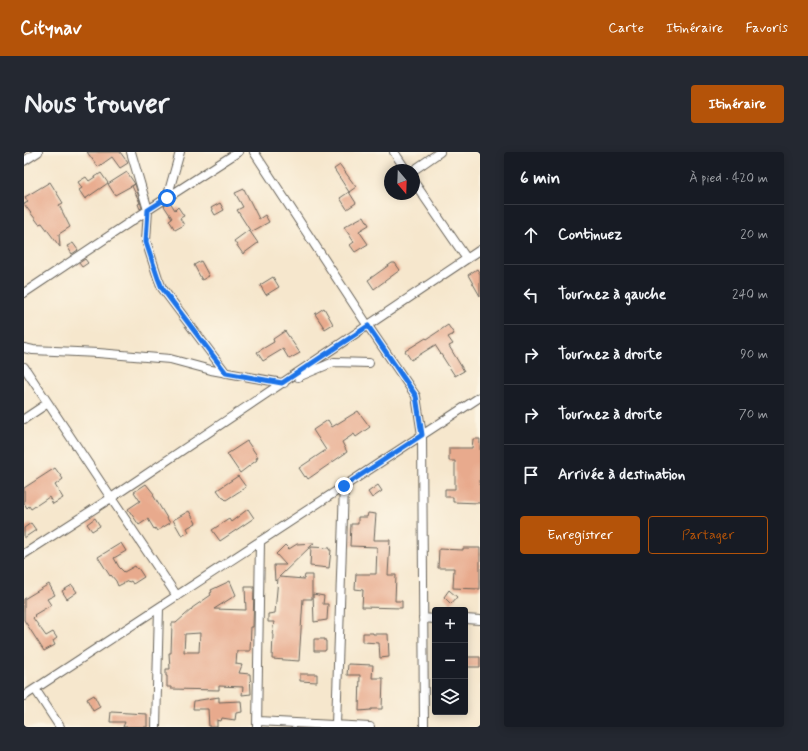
<!DOCTYPE html>
<html lang="fr">
<head>
<meta charset="utf-8">
<style>
	body { margin:0; font-family:Mynerve,sans-serif; background:#242831; color:#f1f3f6 }
	.controls { position:absolute; right:12px; bottom:12px; display:grid; overflow:hidden; border-radius:4px; box-shadow:0 2px 10px #0003 }
	.controls button { width:36px; height:36px; display:grid; place-items:center; padding:0; border:0; border-bottom:1px solid #363941; background:#171b24; color:#f1f3f6; font:20px sans-serif }
	.compass { position:absolute; left:360px; top:12px; width:36px; height:36px; border-radius:50%; background:#171b24; box-shadow:0 2px 10px #0003; rotate:161deg }
	.stop { position:absolute; width:12px; height:12px; margin:-9px; border:3px solid #1a73e8; border-radius:50%; background:#fff }
	.stop.end { background:#1a73e8; border-color:#fff; box-shadow:0 1px 4px #0008 }
	.list { margin:0; padding:0; list-style:none }
	h2 { display:flex; justify-content:space-between; align-items:center; height:52px; margin:0; padding:0 16px; font-size:17px }
	h2 small { font-size:13px; font-weight:400; color:#9ea1a6 }
	.list li { display:grid; grid-template-columns:26px 1fr auto; gap:12px; align-items:center; box-sizing:border-box; height:60px; padding:0 16px; border-top:1px solid #363941 }
	.list b { display:block; font-size:15px; white-space:nowrap }
	.list em { font-size:13px; font-style:normal; color:#9ea1a6 }
	.actions { display:flex; gap:8px; padding:12px 16px }
	.actions a { flex:1; padding:9px 0; border:1px solid #b45309; border-radius:4px; text-align:center; font-size:14px; color:#b45309 }
	.actions .main { background:#b45309; color:#fff }
	.icon { flex:none; width:22px; height:22px; fill:none; stroke:currentColor; stroke-width:2; stroke-linecap:round; stroke-linejoin:round }
	.map { position:relative; flex:none; width:456px; height:575px; overflow:hidden; border-radius:4px }
	header { display:flex; align-items:center; gap:24px; box-sizing:border-box; height:56px; padding:0 20px; background:#b45309; color:#fff }
	header strong { font-size:19px }
	nav { display:flex; gap:22px; margin-inline-start:auto; font-size:14px }
	.intro { display:flex; align-items:center; justify-content:space-between; box-sizing:border-box; height:96px; padding:0 24px }
	h1 { margin:0; font-size:28px }
	.button { padding:10px 18px; border-radius:4px; background:#b45309; color:#fff; font-size:14px; font-weight:700 }
	main { display:flex; gap:24px; padding:0 24px }
	aside { flex:1; background:#171b24; border-radius:4px; box-shadow:0 2px 10px #0003 }
	.map>svg:first-child { display:block }
	.building { fill:#e8aa8d; fill-rule:evenodd }
	.lines { fill:none; stroke-linecap:round; stroke-linejoin:round }
	.street-casing { stroke:#68635a; stroke-width:10 }
	.street { stroke:#fff; stroke-width:8 }
	.route { stroke:#1a73e8; stroke-width:5 }
</style>
</head>
<body>
<header>
<strong>Citynav</strong>
<nav><a>Carte</a><a>Itinéraire</a><a>Favoris</a></nav>
</header>
<div class="intro"><h1>Nous trouver</h1><a class="button">Itinéraire</a></div>
<main>
<div class="map">
<svg width="456" height="575" viewBox="0 0 456 575">
	<rect width="100%" height="100%" fill="#fcf5e5"/>
	<filter id="ink" filterUnits="userSpaceOnUse"><feTurbulence type="fractalNoise" baseFrequency=".025" numOctaves="2"/><feDisplacementMap in="SourceGraphic" scale="8" xChannelSelector="R" yChannelSelector="G"/><feConvolveMatrix kernelMatrix="1 2 1 2 8 2 1 2 1" color-interpolation-filters="sRGB"/></filter>
	<filter id="wash" filterUnits="userSpaceOnUse"><feTurbulence type="fractalNoise" baseFrequency=".012" numOctaves="4" result="noise"/><feDisplacementMap in="SourceGraphic" scale="16" xChannelSelector="R" yChannelSelector="G"/><feGaussianBlur stdDeviation="0.9" result="paint"/><feColorMatrix in="noise" values="0 0 0 0 0 0 0 0 0 0 0 0 0 0 0 0 0 1.4 0 .05"/><feComposite in="paint" operator="in"/></filter>
	<g filter="url(#wash)">
		<rect width="100%" height="100%" fill="#f6e7cd"/>
		<g id="blocks">
			<!-- building -->
			<path class="building" d="M63,0H96L104,11L96,16L88,5L74,15Z
				M316,13L332,35L325,40L310,17Z
				M103,20L111,32L91,43L84,32Z
				M77,21L84,31L61,47L55,38L58,36L54,30L62,25L65,29Z
				M26,30L39,51L35,53L46,75L35,82L36,95L18,71L15,72L0,52L4,50L1,45Z
				M111,32L118,56L116,57L114,52L116,51L108,34Z
				M220,37L235,67L241,63L245,70L227,80L213,58L219,55L211,41Z
				M325,40L332,51L323,57L316,46Z
				M146,50L151,58L154,55L160,64L156,66L160,73L151,78L145,68L148,66L140,54Z
				M196,51L200,58L191,63L187,56Z
				M340,64L345,73L335,79L344,92L331,100L326,93L330,90L320,75Z
				M225,78L234,91L219,102L210,89Z
				M49,91L54,98L48,102L43,94Z
				M61,107L64,111L58,115L55,111Z
				M177,109L185,124L178,128L170,113Z
				M368,111H371L376,118L350,137L344,128Z
				M453,117L456,122V144L444,123Z
				M249,125L255,135L242,143L236,133Z
				M300,156L309,172L301,177L291,162Z
				M424,173L430,182L424,185L429,192L425,194L440,219L431,224L411,193L387,208L381,199L402,186L403,187Z
				M261,179L276,201L265,207L259,197L239,209L233,200L250,190L249,187Z
				M334,259L346,275L332,285L330,282L318,290L323,300L284,327L282,324L281,325L275,316L302,298L289,278L304,268L308,275Z
				M449,287H456V351L429,350V345H421V337H431V309H425V296H448Z
				M223,289L234,305L232,306L233,308L216,321L203,302Z
				M31,316L39,327L31,333L39,346L29,352L25,345L7,357L5,354L3,356L0,351V336Z
				M214,324L222,335L202,348L200,346H199L193,338Z
				M122,332L130,342L129,343L146,371L133,379L131,376L130,377L124,367L115,373L104,357L116,349L110,340Z
				M354,333L358,339L348,346L344,340Z
				M224,357L230,366L196,389L188,378L205,367L207,370Z
				M165,359L172,371L163,376L165,380L158,384L149,368Z
				M344,361L352,362L350,388H366L364,423H372L371,449H378V456L338,455L339,438L331,437L332,422H352L353,395L326,394L327,372H334V365H343Z
				M71,366L76,374L68,379L63,372Z
				M7,371L12,378L0,386V376Z
				M97,391L102,399L90,406L95,415L100,420L111,414L113,417L114,416L120,425L109,432L107,429L105,430L104,429L94,434L92,429L87,423L86,424L74,405Z
				M290,391L255,425L280,427L281,423H288V447H279L275,509L248,507L249,482H248L250,470H244V462L251,461L254,426L251,429L250,413H262L252,402L261,393L265,397L273,392Z
				M287,395L306,396L305,398H307L305,416L286,414Z
				M439,396H456V437L429,436L430,416H414L415,397L439,398Z
				M206,429L212,443L190,457L222,458L221,435H230L229,475H227L226,499H213L212,512L218,513L215,521L226,522L227,542L218,543L219,535L195,534V538L147,537V535H143V524H142V517H146L145,501H147L148,471H152L168,457V456L187,443L186,441L188,440L187,438ZM176,481L175,500H160L161,482Z
				M25,432L31,443L23,447L27,453L10,463L11,464L9,466L22,484L29,480L33,486L29,489L31,493L20,499L0,468V447Z
				M48,433L53,440L43,447L38,439Z
				M425,438L433,445L427,452L420,445Z
				M289,442L300,444L299,452H304L303,468L290,470Z
				M339,481H349V482H364L365,505L356,506L355,491L339,490Z
				M290,487H301V489H302V498H301V499H290Z
				M441,505H456V515H441Z
				M324,512L349,513L348,526H359L358,557H347V558L335,559L336,523H323Z
				M276,522H293V530L276,529Z
				M70,543L76,555L69,559L63,547Z
				M195,545V550L217,549L218,560L212,561L211,568L198,566L197,569L193,568V575H185L184,557H169L170,549Z
				M87,560L123,562V575H99L101,570H86Z"/>
		</g>
	</g>
	<g filter="url(#ink)">
		<use href="#blocks" fill-opacity="0" stroke="#68635a" stroke-width="1"/>
		<g class="lines">
			<!-- street casing -->
			<g class="street-casing">
				<path id="street" d="M107,0L124,58L122,89L134,126L138,136L202,221
					M230,0L344,174L392,244L398,283L400,575
					M370,0L382,18
					M0,9L14,0
					M390,18L416,0
					M390,30L443,107
					M143,46L156,0
					M0,141L124,58L214,0
					M0,196L9,198L74,201L146,207L187,218L258,231H260
					M0,215L87,346L153,444
					M274,225L310,210L345,211
					M0,267L24,251
					M0,402L87,346L456,98
					M399,466L411,467
					M441,467L456,468
					M11,537L36,575
					M0,544L456,245
					M234,569L346,575
					M312,573L320,334
					M132,575L135,456
					M233,575L236,389"/>
			</g>
			<!-- street -->
			<use href="#street" class="street"/>
		</g>
	</g>
	<g class="lines" filter="url(#ink)">
		<!-- route -->
		<path class="route" d="M143,46L124,58L122,90L134,126L138,136L202,221L258,231L344,174L392,244L398,283L320,334"/>
	</g>
</svg>
<div class="controls">
<button>+</button>
<button>−</button>
<button><svg class="icon" aria-label="layers" viewBox="0 0 24 24"><path d="M12 4l9 5-9 5-9-5zM3 14l9 5 9-5"/></svg></button>
</div>
<svg class="compass" viewBox="-18 -18 36 36"><path d="M0-13l5 13h-10z" fill="#e53935"/><path d="M0 13l5-13h-10z" fill="#9ea1a6"/></svg>
<div class="stop" style="left:143px;top:46px"></div>
<div class="stop end" style="left:320px;top:334px"></div>
</div>
<aside>
<h2>6 min<small>À pied · 420 m</small></h2>
<ul class="list">
<li><svg class="icon" aria-label="ahead" viewBox="0 0 24 24"><path d="M12 20V5M6 11l6-6 6 6"/></svg><div><b>Continuez</b></div><em>20 m</em></li>
<li><svg class="icon" aria-label="left" viewBox="0 0 24 24"><path d="M17 20v-9H6M10 6l-5 5 5 5"/></svg><div><b>Tournez à gauche</b></div><em>240 m</em></li>
<li><svg class="icon" aria-label="right" viewBox="0 0 24 24"><path d="M7 20v-9h11M14 6l5 5-5 5"/></svg><div><b>Tournez à droite</b></div><em>90 m</em></li>
<li><svg class="icon" aria-label="right" viewBox="0 0 24 24"><path d="M7 20v-9h11M14 6l5 5-5 5"/></svg><div><b>Tournez à droite</b></div><em>70 m</em></li>
<li><svg class="icon" aria-label="arrive" viewBox="0 0 24 24"><path d="M6 21V4h12l-3 4 3 4H6"/></svg><div><b>Arrivée à destination</b></div></li>
</ul>
<div class="actions"><a class="main">Enregistrer</a><a>Partager</a></div>
</aside>
</main>
</body>
</html>
